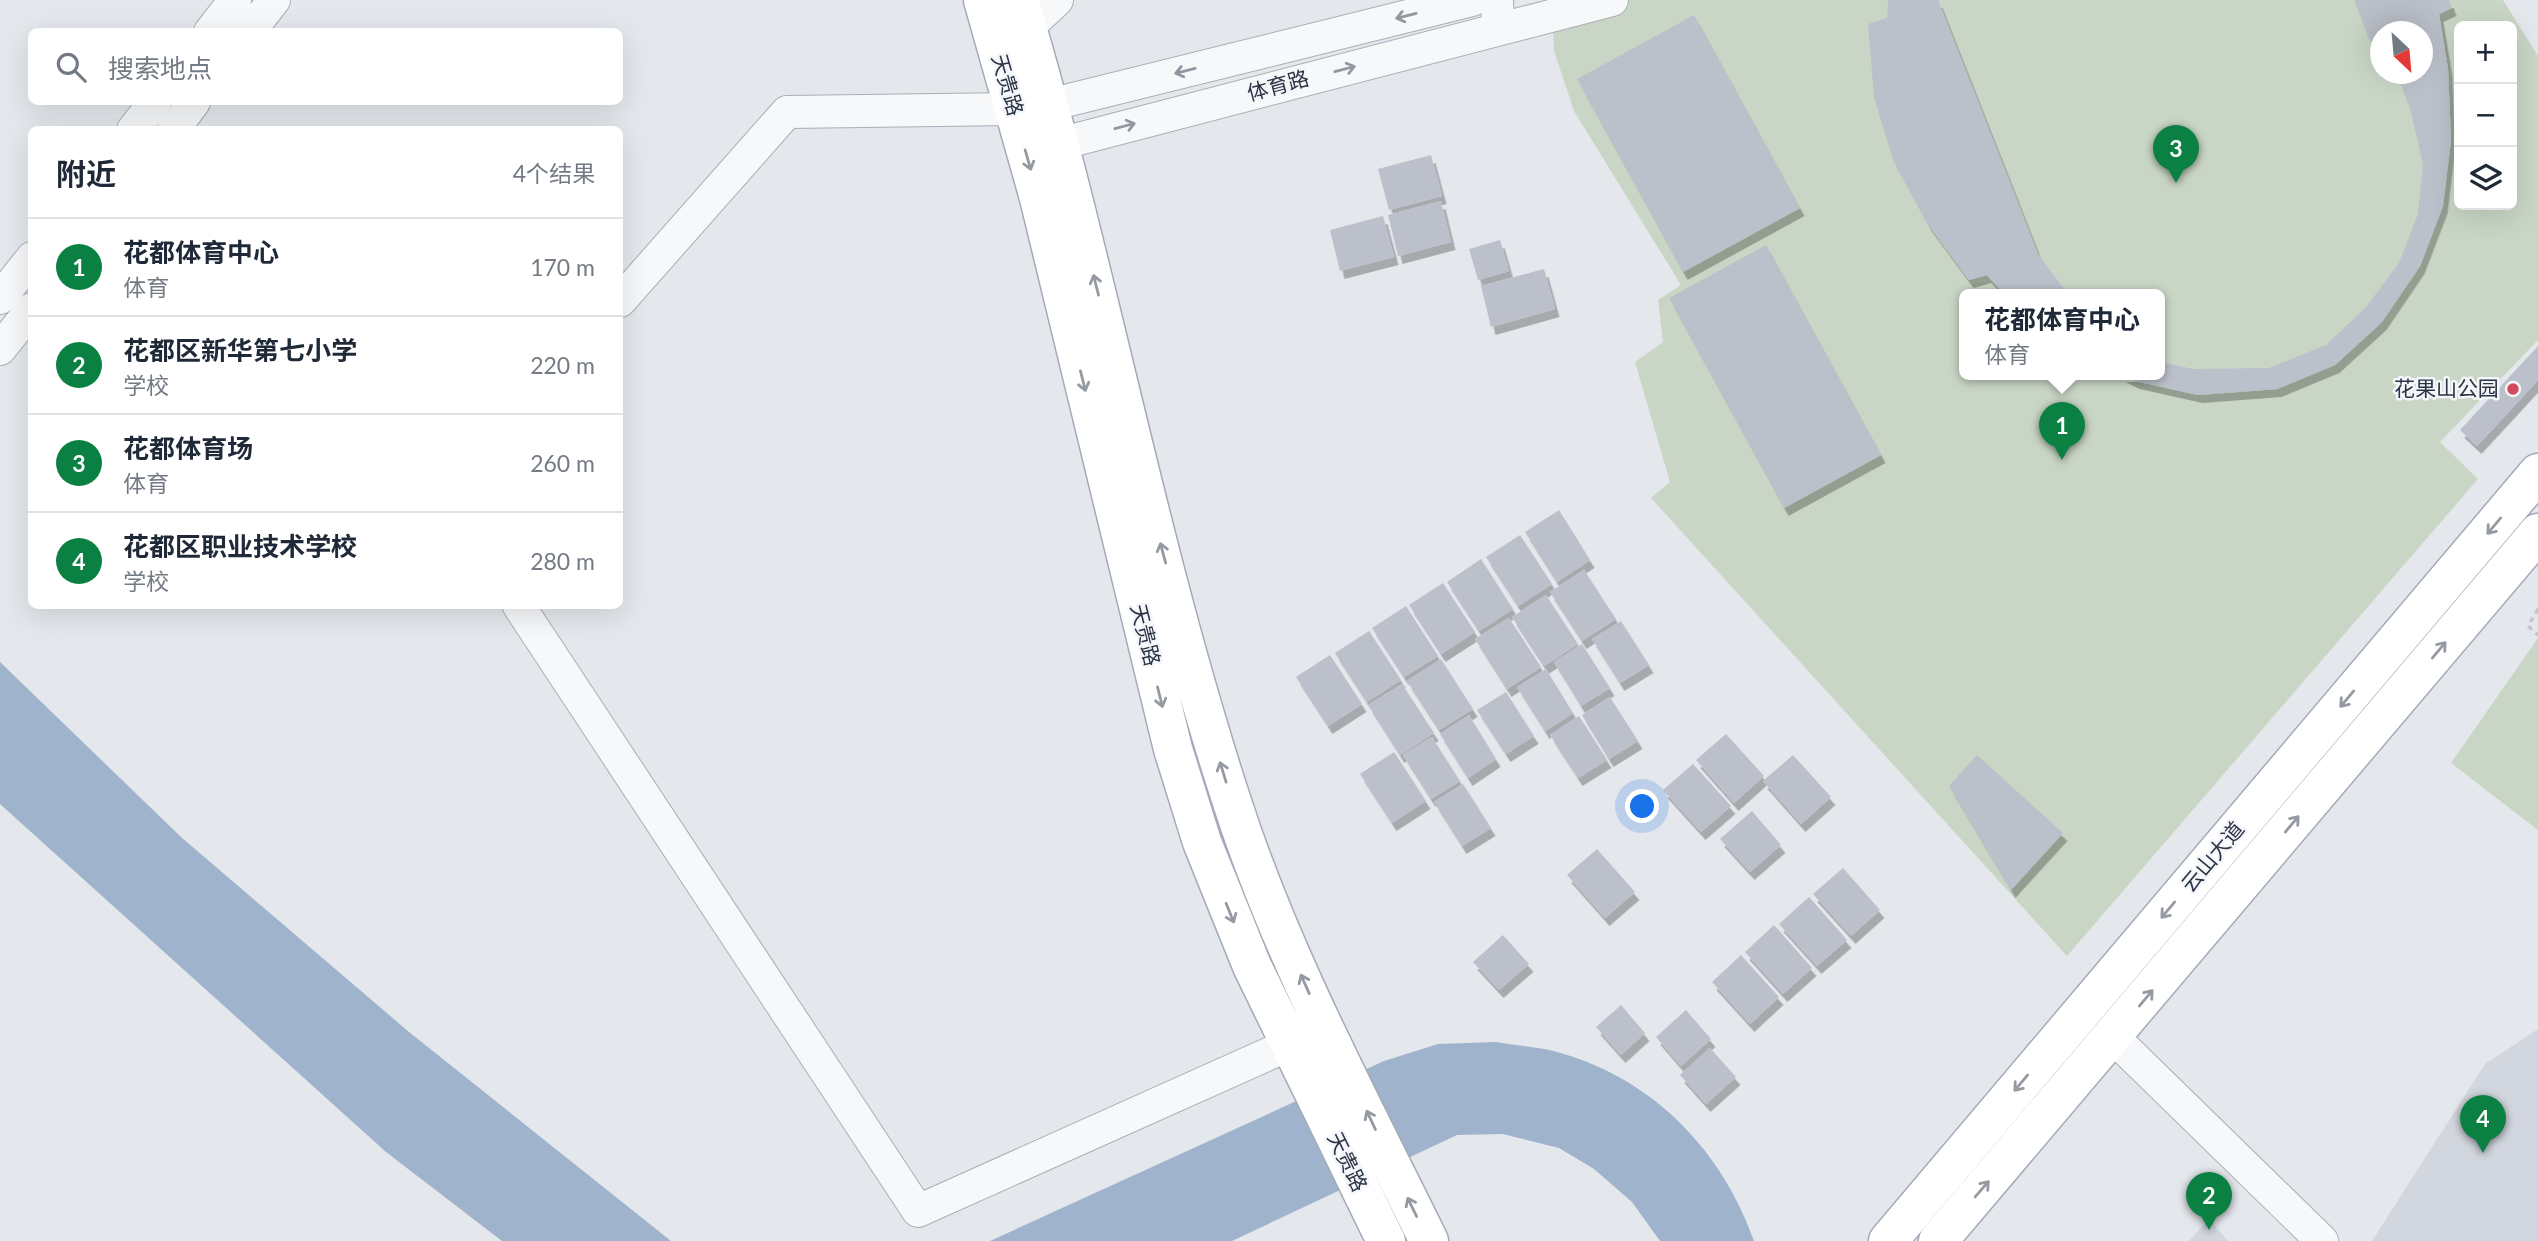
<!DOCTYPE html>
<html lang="zh">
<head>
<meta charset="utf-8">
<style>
	body { margin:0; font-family:Lato,"Noto Sans SC",sans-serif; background:#f2f2f3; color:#1f2937 }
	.controls { position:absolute; right:21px; top:21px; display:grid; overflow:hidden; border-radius:10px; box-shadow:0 7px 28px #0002 }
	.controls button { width:63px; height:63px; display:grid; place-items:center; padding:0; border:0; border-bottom:2px solid #e0e1e3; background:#fff; color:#1f2937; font:35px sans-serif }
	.compass { position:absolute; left:2370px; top:21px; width:63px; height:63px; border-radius:50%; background:#fff; box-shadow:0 7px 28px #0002; rotate:154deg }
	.you { position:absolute; left:1643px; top:807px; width:24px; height:24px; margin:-18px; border:5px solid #fff; border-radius:50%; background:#1a73e8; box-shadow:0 0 0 10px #1a73e833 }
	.badge { display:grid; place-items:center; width:46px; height:46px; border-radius:50%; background:#0b8043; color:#fff; font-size:23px; font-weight:700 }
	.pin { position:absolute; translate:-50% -58px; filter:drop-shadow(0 2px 4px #0008) }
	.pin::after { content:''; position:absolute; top:37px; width:24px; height:21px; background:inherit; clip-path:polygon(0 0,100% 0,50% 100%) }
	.popup { position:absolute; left:1959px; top:289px; width:206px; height:91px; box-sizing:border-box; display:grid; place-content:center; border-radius:10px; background:#fff; filter:drop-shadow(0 2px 5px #0005); font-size:23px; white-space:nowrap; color:#747a83 }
	.popup b { font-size:26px; color:#1f2937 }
	.popup::after { content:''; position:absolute; left:50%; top:100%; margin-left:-14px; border:14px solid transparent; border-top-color:#fff }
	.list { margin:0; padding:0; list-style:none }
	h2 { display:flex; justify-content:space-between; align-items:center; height:91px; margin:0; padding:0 28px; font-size:30px }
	h2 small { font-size:23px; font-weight:400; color:#747a83 }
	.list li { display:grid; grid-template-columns:46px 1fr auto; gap:21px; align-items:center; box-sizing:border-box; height:98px; padding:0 28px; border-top:2px solid #e0e1e3 }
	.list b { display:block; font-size:26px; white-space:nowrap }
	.list p { margin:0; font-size:23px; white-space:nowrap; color:#747a83 }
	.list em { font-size:23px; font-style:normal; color:#747a83 }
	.icon { flex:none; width:38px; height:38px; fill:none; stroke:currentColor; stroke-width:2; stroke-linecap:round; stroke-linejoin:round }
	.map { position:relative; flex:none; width:2538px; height:1241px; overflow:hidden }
	.search { position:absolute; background:#fff; box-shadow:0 7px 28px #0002; left:28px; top:28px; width:595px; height:77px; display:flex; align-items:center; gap:18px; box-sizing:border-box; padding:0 24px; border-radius:10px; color:#747a83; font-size:26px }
	.panel { position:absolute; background:#fff; box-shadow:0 7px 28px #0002; left:28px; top:126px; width:595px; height:483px; border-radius:10px }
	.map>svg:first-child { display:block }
	.built { fill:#d2d6de }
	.green { fill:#c9d6c5; fill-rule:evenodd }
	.water { fill:#9fb4cc }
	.building { fill:#bbc0ca; filter:url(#shadow) }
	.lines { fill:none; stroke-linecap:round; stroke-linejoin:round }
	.minor-casing { stroke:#a9aeb7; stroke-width:34 }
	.major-casing { stroke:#a3abb8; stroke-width:41 }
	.path { stroke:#c2c5cb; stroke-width:3.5; stroke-dasharray:5 5; stroke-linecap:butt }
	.minor { stroke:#f7f8fa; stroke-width:32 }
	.major { stroke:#fff; stroke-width:38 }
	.oneway { stroke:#9196a0 }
	.oneway2 { stroke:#959aa2 }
	.poi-dot { fill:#d1495b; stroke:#f4f6f9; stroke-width:2.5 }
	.labels { text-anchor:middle; stroke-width:5; stroke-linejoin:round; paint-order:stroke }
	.street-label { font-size:21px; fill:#2b3445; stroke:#f4f6f9 }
	.poi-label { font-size:21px; fill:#2b3445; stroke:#f4f6f9; text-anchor:end }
</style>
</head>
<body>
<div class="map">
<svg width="2538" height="1241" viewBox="0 0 2538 1241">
	<defs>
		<filter id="shadow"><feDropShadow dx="4.5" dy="8" stdDeviation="0" flood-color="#0004"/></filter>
	</defs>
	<rect width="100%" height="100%" fill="#e4e7ec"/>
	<!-- built -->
	<path class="built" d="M2538,1029V1241H2372L2485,1064Z
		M2209,1219L2228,1241H2189Z"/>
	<!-- green -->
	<path class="green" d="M1552,0H2503L2538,56V340L2440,442L2478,479L2067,956L1651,498L1670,482L1635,362L1663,342L1658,300L1681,285L1574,111L1554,51ZM2459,26H2512V205H2459ZM2380,32H2422V74H2380ZM1964,294H2160V374H1964Z
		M2538,638V830L2451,763Z"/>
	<!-- water -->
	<path class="water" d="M0,662L181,837L409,1032L671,1241H502L386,1152L0,804Z
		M1496,1042C1518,1046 1543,1047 1564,1054C1655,1081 1723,1152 1754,1241H1660L1632,1202L1594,1169L1559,1148L1503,1134L1457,1135L1232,1241H990L1384,1061L1438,1044Z"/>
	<!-- building -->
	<path class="building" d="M1888,0H1938L2038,254L2068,294H2004L1987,275L1969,280L1927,223L1893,160L1874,97L1868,24L1887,18Z
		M2354,0H2449L2452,8L2439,14L2448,69L2451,140L2443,206L2420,266L2382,322L2335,365L2277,389L2198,395L2135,381L2121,374H2160V362L2193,369L2269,368L2326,345L2366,307L2399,263L2418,214L2423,165L2411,112L2397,74H2422V32H2380V37L2370,41Z
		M1694,15L1800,208L1683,272L1577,79Z
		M1431,155L1442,196L1389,210L1378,169Z
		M1441,201L1451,242L1398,256L1388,215Z
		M1383,216L1394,257L1340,271L1330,230Z
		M1500,240L1509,271L1478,280L1469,249Z
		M1766,245L1881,455L1784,508L1669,298Z
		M1544,269L1555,309L1491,327L1481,286Z
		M2538,346V380L2477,446L2460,430Z
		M1559,510L1590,560L1557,582L1525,532Z
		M1520,535L1552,584L1518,606L1486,557Z
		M1481,559L1513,609L1479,631L1447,582Z
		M1584,570L1616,619L1582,641L1550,592Z
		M1443,583L1475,632L1441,654L1409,605Z
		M1546,595L1578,644L1544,666L1512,617Z
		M1406,606L1438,656L1404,677L1372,628Z
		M1509,618L1541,667L1507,689L1475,639Z
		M1621,621L1649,665L1620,683L1592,639Z
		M1369,631L1401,680L1367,702L1335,653Z
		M1582,644L1610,688L1581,706L1554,662Z
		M1330,655L1362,704L1328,726L1296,677Z
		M1441,659L1473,709L1439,730L1407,681Z
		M1546,669L1573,713L1545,731L1517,687Z
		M1402,684L1434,733L1400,755L1368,705Z
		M1506,692L1534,736L1506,754L1477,710Z
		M1610,697L1638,741L1609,759L1582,715Z
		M1469,715L1496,759L1468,778L1440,734Z
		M1579,716L1607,760L1578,778L1550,735Z
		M1726,734L1764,776L1734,803L1696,760Z
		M1432,737L1460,781L1431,799L1403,755Z
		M1394,752L1426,801L1392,823L1360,774Z
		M1793,755L1831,797L1801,824L1763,781Z
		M1977,755L2063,833L2011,890L1949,786Z
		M1693,764L1731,806L1701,832L1663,790Z
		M1463,784L1491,828L1462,846L1434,802Z
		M1752,811L1781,845L1750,872L1720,839Z
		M1597,849L1635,892L1605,918L1567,875Z
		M1843,868L1880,910L1851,936L1813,894Z
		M1809,897L1847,940L1817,966L1779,924Z
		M1774,925L1812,968L1783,994L1745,952Z
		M1503,935L1529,964L1499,990L1473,962Z
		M1741,955L1779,997L1750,1024L1712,982Z
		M1621,1005L1645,1033L1621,1055L1596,1027Z
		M1686,1010L1711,1039L1681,1066L1656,1037Z
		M1710,1048L1736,1077L1706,1104L1680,1075Z"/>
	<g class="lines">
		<!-- minor casing -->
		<g class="minor-casing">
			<path id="minor" d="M1497,0L1498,29
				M1027,28L1057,0
				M210,32L235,0
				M249,32L274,0
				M1049,105L1472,0
				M133,130L155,102
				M173,130L194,102
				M1059,144L1612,0
				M0,298L32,258
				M620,301L787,112L1014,109
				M0,349L32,309
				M519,606L918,1211L1313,1034
				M2113,1037L2322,1241"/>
		</g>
		<!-- major casing -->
		<g class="major-casing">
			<path id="major" d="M983,0L1039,198L1173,749L1202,842L1252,966L1386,1241
				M1019,0C1098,265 1146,539 1232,802C1281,954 1359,1098 1429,1241
				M1888,1241L2538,473
				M1938,1241L2538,533"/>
		</g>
		<!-- path -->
		<path class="path" d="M2538,609L2528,626L2538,635"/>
		<!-- minor -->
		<use href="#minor" class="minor"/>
		<!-- major -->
		<use href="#major" class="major"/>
	</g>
	<!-- one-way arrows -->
	<defs><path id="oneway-shaft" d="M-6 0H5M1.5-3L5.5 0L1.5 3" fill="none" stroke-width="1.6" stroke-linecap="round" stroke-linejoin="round" transform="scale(1.75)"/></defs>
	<g class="oneway">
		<use href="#oneway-shaft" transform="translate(1406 16) rotate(166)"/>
		<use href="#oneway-shaft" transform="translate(1345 69) rotate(-15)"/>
		<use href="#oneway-shaft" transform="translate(1185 71) rotate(166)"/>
		<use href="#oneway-shaft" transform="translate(1125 126) rotate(-15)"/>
	</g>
	<g class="oneway2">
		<use href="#oneway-shaft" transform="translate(1028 160) rotate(74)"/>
		<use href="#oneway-shaft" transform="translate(1096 285) rotate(-104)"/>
		<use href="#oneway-shaft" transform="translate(1083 381) rotate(76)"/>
		<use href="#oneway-shaft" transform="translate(2494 526) rotate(130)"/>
		<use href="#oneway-shaft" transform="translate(1163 553) rotate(-105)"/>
		<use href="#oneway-shaft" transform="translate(2439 650) rotate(-50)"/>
		<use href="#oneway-shaft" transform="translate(1160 697) rotate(76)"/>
		<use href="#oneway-shaft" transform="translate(2347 699) rotate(130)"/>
		<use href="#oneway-shaft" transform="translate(1223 772) rotate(-107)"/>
		<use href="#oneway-shaft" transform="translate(2292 824) rotate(-50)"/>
		<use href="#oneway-shaft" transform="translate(2168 910) rotate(130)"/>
		<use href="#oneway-shaft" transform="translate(1230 913) rotate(68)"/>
		<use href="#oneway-shaft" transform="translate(1305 984) rotate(-114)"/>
		<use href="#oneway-shaft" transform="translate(2146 998) rotate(-50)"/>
		<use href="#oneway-shaft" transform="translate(2021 1083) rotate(130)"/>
		<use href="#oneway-shaft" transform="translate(1371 1120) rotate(-115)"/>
		<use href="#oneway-shaft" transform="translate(1982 1189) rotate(-49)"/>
		<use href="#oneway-shaft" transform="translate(1412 1207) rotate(-116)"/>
	</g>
	<!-- markers -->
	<circle class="poi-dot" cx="2513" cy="389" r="7"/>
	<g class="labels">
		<!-- street labels -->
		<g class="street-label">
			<text transform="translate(1007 85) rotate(74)" y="7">天贵路</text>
			<text transform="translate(1278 86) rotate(-15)" y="7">体育路</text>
			<text transform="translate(1145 635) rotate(76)" y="7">天贵路</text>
			<text transform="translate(2213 857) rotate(-50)" y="7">云山大道</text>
			<text transform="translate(1347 1162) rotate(64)" y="7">天贵路</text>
		</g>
		<!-- poi labels -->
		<g class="poi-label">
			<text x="2499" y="396">花果山公园</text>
		</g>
	</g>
</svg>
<div class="controls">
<button>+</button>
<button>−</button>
<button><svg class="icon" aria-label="layers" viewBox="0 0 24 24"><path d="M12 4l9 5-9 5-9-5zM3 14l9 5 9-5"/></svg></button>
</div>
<svg class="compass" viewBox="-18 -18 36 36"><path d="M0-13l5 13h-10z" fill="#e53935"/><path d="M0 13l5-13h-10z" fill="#747a83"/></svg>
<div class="you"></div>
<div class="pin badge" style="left:2062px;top:460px">1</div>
<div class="popup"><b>花都体育中心</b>体育</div>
<div class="pin badge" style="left:2209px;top:1230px">2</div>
<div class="pin badge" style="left:2176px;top:183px">3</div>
<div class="pin badge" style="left:2483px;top:1153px">4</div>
<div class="search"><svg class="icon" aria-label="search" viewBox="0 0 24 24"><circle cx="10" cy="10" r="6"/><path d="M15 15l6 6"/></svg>搜索地点</div>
<section class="panel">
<h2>附近<small>4个结果</small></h2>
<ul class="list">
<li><span class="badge">1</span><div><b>花都体育中心</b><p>体育</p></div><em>170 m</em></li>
<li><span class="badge">2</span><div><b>花都区新华第七小学</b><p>学校</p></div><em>220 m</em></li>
<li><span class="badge">3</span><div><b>花都体育场</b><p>体育</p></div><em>260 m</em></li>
<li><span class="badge">4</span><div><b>花都区职业技术学校</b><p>学校</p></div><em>280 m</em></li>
</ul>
</section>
</div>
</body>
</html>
